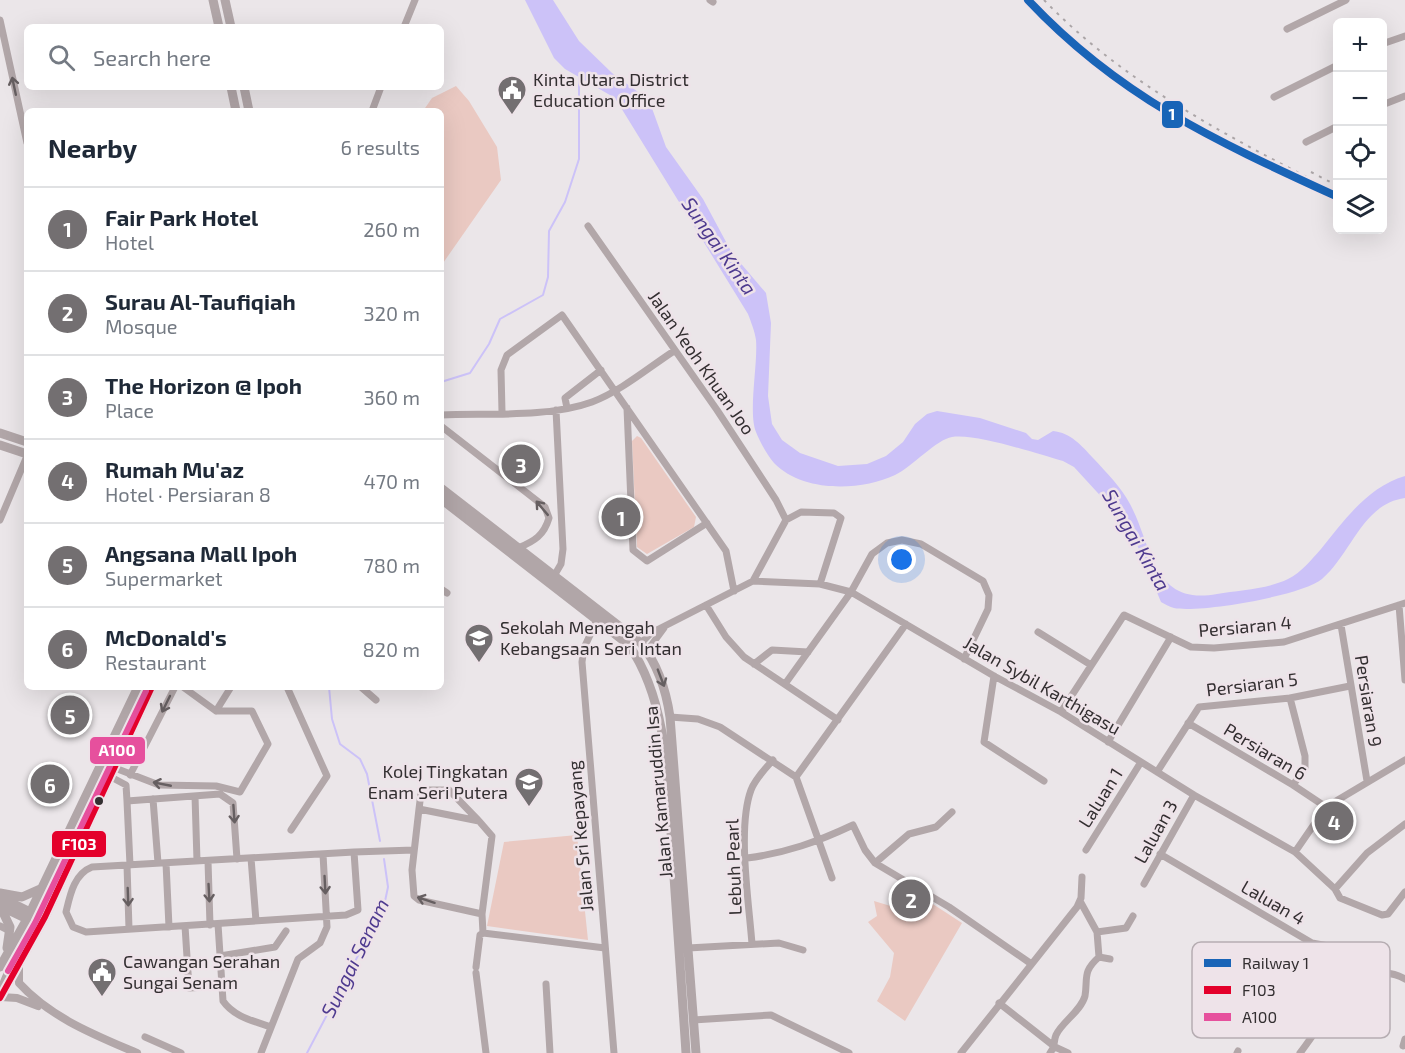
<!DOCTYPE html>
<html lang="en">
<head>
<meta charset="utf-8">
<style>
	body { margin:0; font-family:"Exo 2",sans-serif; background:#f2f2f3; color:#1f2937 }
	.controls { position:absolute; right:18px; top:18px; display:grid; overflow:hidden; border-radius:9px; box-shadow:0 6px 24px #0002 }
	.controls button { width:54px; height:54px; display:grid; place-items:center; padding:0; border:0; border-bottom:2px solid #e0e1e3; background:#fff; color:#1f2937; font:30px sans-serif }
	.you { position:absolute; left:902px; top:560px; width:21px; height:21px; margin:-15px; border:4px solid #fff; border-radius:50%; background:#1a73e8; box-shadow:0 0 0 9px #1a73e833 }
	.badge { display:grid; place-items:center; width:39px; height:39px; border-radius:50%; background:#736f71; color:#fff; font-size:20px; font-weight:700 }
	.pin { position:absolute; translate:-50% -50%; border:3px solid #fff; box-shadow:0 2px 6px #0006 }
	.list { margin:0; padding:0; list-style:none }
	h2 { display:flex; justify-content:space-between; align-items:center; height:78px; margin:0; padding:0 24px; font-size:26px }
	h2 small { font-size:20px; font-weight:400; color:#747a83 }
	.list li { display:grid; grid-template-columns:39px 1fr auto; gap:18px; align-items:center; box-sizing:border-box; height:84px; padding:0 24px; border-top:2px solid #e0e1e3 }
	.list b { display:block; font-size:22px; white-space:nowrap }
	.list p { margin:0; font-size:20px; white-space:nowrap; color:#747a83 }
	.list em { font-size:20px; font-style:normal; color:#747a83 }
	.icon { flex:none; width:33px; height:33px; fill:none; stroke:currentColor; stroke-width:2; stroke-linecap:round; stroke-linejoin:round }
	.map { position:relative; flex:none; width:1405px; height:1053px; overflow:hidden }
	.search { position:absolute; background:#fff; box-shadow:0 6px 24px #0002; left:24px; top:24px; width:420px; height:66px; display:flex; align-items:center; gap:15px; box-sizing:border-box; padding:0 21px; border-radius:9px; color:#747a83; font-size:22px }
	.panel { position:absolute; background:#fff; box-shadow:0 6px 24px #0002; left:24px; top:108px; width:420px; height:582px; border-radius:9px }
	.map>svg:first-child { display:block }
	.green { fill:#eac9c2 }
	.water { fill:#ccc2f8 }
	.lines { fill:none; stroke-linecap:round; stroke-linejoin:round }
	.stream { stroke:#ccc2f8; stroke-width:2 }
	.minor { stroke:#b2a7a9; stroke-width:7 }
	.tertiary { stroke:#b2a7a9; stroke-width:8 }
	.secondary { stroke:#b1a6a8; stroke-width:9 }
	.rail { stroke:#aba5a7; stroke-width:2; stroke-dasharray:3 6; stroke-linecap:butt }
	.bus-1-casing { stroke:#eee3e9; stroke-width:10 }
	.bus-2-casing { stroke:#eee3e9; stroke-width:10 }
	.bus-1 { stroke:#e4002b; stroke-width:6 }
	.bus-2 { stroke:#e6509d; stroke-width:6 }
	.rail-1-casing { stroke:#eee3e9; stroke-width:12 }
	.rail-1 { stroke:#1964b7; stroke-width:8 }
	.oneway { stroke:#665f61 }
	.oneway2 { stroke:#655f61 }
	.bus-dot { fill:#332f31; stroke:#eee3e9; stroke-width:2 }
	.labels { text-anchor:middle; stroke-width:5; stroke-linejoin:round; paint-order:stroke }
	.poi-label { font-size:18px; fill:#332f31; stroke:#eee3e9; text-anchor:start }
	.street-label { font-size:18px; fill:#332f31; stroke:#eee3e9 }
	.water-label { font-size:20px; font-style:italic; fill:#4e3a8f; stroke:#eee3e9 }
	.key { fill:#eee3e9; stroke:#b6adb2; stroke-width:1.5 }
	.key-label { font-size:16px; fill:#332f31 }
	.line-badge { stroke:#eee3e9; stroke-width:2 }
	.badge-label { font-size:16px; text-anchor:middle; font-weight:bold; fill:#fff }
</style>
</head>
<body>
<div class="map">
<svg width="1405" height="1053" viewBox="0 0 1405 1053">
	<rect width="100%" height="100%" fill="#ebe6e9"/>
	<!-- green -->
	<path class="green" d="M456,86L469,101L497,147L501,180L441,266V111H423L432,98Z
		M637,436L641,438L696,517L694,527L647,554L637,547L632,441Z
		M577,835L588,940L487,926L504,842Z
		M922,897L962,923L905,1021L877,1001L890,977L894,953L868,922L877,916L874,901L917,914Z"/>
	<!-- water -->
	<path class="water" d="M525,0H553L579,41L612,73L649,100L666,147L703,199L732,253L766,293L771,323L768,396L772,424L782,440L800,453L838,466L867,464L886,456L903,442L915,424L927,414L937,411L980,418L1026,433L1032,439L1038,440L1053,431C1071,433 1081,445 1093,458C1107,473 1121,487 1130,504C1153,547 1152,606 1217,594C1239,590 1268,589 1288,579C1302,572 1311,560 1321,549C1345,519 1368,487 1405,476V498C1362,504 1352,553 1322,579C1301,596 1200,613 1174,608C1170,607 1165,604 1161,602L1130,528L1074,467L1063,461C1037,454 976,433 952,437C937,439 912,467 895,475C861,491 803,493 774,463C767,455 760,442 756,432C748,413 758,364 756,340C755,332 751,322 748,314L615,98L565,69L554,58Z"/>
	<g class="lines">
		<!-- stream -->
		<path class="stream" d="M441,382L470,373L489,344L500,319L543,295L548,277L549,231L565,202L579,159V78
			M329,687L332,719L340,744L360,759L367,774L380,841
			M307,1053L384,906L388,887L384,859"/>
		<!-- minor -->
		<path class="minor" d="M710,0L713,2
			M0,20L27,143
			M404,27L415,0
			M1287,29L1346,0
			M1382,44L1405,36
			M1274,97L1338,65
			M1382,105L1405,96
			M372,111L381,87
			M1306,142L1338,126
			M588,226L717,410L776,500L786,520
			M567,408L565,398L601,370
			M627,408L633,550L647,561L707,523
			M502,412L501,370L507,355L562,315L726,551L734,591
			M441,415C487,413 548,418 592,402C621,391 648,368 674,351
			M441,426L545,507L549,518C544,535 535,541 518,548
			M0,520L27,456
			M554,576L561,564L563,549L556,410
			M753,581L786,520L801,512L834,513L841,518L820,584
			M441,589L447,593
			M706,605L726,637L744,657L838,720
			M1399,605L1405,680
			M597,620L584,648L582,662L614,1053
			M1341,625L1367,781
			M1038,632L1091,665
			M641,643L651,633L753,581L820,584L851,592L994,676L1061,712L1194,795L1295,852L1335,889L1340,898L1382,915L1388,914L1405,892
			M649,654L650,647L664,628
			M754,664L772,650L808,652
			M994,676L984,742L1044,781
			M785,684L851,592L872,554L887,543L902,540L921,544L983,581L989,595L988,609L964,659
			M287,687L327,776L291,830
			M361,687L376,700
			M1290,698L1305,756V768L1293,785
			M216,711L231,687
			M1061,712L1124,615L1191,647L1214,648L1284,642L1405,603
			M670,717L698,719L720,727L796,777L832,878
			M1188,723L1293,785L1326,807
			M1108,742L1171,637
			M115,768L159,785L216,786L240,792L268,744L252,711H216L183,687
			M1157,772L1199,707L1290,698L1350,686
			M130,775L175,687
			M111,777L126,785L127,801
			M796,777L906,624
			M195,796L197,861
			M153,799L158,863
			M419,809L421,793L424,790H449L478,820
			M1086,850L1141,762
			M354,852L358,910L346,915L86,932L73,927L66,912C70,895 74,874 92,867Z
			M354,852L414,850
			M1295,852L1326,807L1405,760
			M1160,854L1312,943C1345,949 1348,950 1360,982
			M251,858L256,921
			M747,858C786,853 817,842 853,825L865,850L875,863L949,907L1030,963
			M208,861L210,925
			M166,863L169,927
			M875,863L909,834L936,827L952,812
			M127,865L129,929
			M130,865L127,801L220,794L233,803L237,859
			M1144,884L1194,795
			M1335,889L1367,853L1405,824
			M1080,901L1097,932L1099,957
			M482,914L419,900L414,896L412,870L419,809L479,821L492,836L482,914L483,933
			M218,924L223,1001C234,1017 254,1021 271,1027
			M0,926L10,931
			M185,926L189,988L222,986
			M1097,932L1126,928L1133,916
			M1312,943C1307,960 1288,1003 1303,1018C1307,1022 1314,1025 1319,1028
			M752,944C749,903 737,828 751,790C755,779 765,769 773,760
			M688,948L779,943L803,950
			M220,956L275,947L286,931
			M476,967L480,935L483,933L605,948
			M476,973L486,1053
			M546,984L550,1053
			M999,1003L1055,1047L1068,1053
			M693,1020L771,1015L849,1053
			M145,1037L181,1053
			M1403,1046L1405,1039
			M261,1053L298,959L320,943L327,927L323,854
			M961,1053L1077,907L1081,898L1082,877
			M1050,1053C1056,1046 1053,1042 1056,1035C1062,1022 1081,1011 1085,996C1088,978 1082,972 1099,957L1110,959
			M1237,1053L1238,1051
			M1300,1053C1323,1024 1360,953 1405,979"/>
		<!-- tertiary -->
		<path class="tertiary" d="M19,968V983C51,1018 95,1035 137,1053
			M1,997L17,998L38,1006"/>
		<!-- secondary -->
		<path class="secondary" d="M213,0L219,27
			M225,0L231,27
			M231,87L236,111
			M244,87L249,111
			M0,433L27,442
			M0,445L27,454
			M441,488L641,643C658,665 666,689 670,717L696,1053
			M441,499L629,645C671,707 667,789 673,862C677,925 682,989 686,1053
			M0,893L22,897L40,889
			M0,897L30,912
			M0,906L10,927L7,948
			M0,906L27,919
			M27,919L41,908L69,854
			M0,967L27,919L138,687
			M2,990C8,965 29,943 31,918
			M0,998L45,917L152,687"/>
		<!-- rail -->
		<path class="rail" d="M1044,0C1121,80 1218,131 1316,182
			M1311,172L1338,186
			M1382,206L1387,208"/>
		<!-- bus-1 casing -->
		<g class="bus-1-casing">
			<path id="bus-1" d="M0,998L45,917L152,687"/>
		</g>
		<!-- bus-2 casing -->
		<g class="bus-2-casing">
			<path id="bus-2" d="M8,971L35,923L146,691"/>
		</g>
		<!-- bus-1 -->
		<use href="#bus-1" class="bus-1"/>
		<!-- bus-2 -->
		<use href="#bus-2" class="bus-2"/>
		<!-- rail-1 casing -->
		<g class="rail-1-casing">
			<path id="rail-1" d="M1028,0C1120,98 1218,142 1338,197"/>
		</g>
		<!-- rail-1 -->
		<use href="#rail-1" class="rail-1"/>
	</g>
	<!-- one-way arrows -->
	<defs><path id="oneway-shaft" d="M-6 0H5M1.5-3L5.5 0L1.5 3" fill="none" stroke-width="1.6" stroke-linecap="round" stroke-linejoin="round" transform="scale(1.5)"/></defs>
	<g class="oneway">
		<use href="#oneway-shaft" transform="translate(14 86) rotate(-102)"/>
		<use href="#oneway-shaft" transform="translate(542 508) rotate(-130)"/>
		<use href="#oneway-shaft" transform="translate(166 704) rotate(116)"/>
		<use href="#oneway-shaft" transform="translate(162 784) rotate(-169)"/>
		<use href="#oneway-shaft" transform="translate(234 814) rotate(86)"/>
		<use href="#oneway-shaft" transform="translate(325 885) rotate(87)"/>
		<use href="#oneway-shaft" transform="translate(209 893) rotate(87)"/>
		<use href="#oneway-shaft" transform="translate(128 897) rotate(88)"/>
		<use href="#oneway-shaft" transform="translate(426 900) rotate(-162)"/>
	</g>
	<use class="oneway2" href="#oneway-shaft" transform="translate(661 678) rotate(69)"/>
	<!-- icons -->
	<defs>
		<g id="civic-pin" transform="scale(1.5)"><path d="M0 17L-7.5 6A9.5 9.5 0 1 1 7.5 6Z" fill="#736f71" stroke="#eee3e9"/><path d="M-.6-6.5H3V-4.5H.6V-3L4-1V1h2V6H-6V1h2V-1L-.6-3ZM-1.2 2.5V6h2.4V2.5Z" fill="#fff"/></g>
		<g id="school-pin" transform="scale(1.5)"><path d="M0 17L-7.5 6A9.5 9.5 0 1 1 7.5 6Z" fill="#736f71" stroke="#eee3e9"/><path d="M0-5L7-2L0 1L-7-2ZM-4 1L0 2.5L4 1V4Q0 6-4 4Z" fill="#fff"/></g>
	</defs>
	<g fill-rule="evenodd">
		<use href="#civic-pin" x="512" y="90"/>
		<use href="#school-pin" x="479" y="638"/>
		<use href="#school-pin" x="529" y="782"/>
		<use href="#civic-pin" x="102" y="972"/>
	</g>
	<!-- markers -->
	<circle class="bus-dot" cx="99" cy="801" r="5"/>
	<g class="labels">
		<!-- poi labels -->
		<g class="poi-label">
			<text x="533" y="86">Kinta Utara District<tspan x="533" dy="21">Education Office</tspan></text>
			<text x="500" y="634">Sekolah Menengah<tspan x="500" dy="21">Kebangsaan Seri Intan</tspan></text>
			<text x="508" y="778" text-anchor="end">Kolej Tingkatan<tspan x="508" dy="21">Enam Seri Putera</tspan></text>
			<text x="123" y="968">Cawangan Serahan<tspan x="123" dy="21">Sungai Senam</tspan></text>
		</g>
		<!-- street labels -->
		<g class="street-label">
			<text transform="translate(701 363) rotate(55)" y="6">Jalan Yeoh Khuan Joo</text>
			<text transform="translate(1245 627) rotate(-5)" y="6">Persiaran 4</text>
			<text transform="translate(1252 685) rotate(-7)" y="6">Persiaran 5</text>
			<text transform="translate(1042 686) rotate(30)" y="6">Jalan Sybil Karthigasu</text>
			<text transform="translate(1368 701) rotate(81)" y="6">Persiaran 9</text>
			<text transform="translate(1265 752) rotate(31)" y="6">Persiaran 6</text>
			<text transform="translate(659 792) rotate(-95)" y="6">Jalan Kamaruddin Isa</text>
			<text transform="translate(1101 798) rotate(-58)" y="6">Laluan 1</text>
			<text transform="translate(1156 832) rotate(-61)" y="6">Laluan 3</text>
			<text transform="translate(581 836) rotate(-95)" y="6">Jalan Sri Kepayang</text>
			<text transform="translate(734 867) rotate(-92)" y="6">Lebuh Pearl</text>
			<text transform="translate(1273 903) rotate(30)" y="6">Laluan 4</text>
		</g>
		<!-- water labels -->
		<g class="water-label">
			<text transform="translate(719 246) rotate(55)" y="7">Sungai Kinta</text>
			<text transform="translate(1136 540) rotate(60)" y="7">Sungai Kinta</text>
			<text transform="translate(355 958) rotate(-64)" y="7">Sungai Senam</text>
		</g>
	</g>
	<!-- legend -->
	<rect x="1192" y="942" width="198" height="96" rx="9" class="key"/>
	<rect x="1204" y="959" width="27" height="8" fill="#1964b7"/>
	<rect x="1204" y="986" width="27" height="8" fill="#e4002b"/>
	<rect x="1204" y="1013" width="27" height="8" fill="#e6509d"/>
	<g class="key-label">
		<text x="1242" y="969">Railway 1</text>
		<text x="1242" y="996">F103</text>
		<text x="1242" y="1023">A100</text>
	</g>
	<g class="line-badge">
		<rect x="1161" y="100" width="23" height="29" rx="6" fill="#1964b7"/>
		<rect x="89" y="736" width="57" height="29" rx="6" fill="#e6509d"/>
		<rect x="51" y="830" width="56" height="28" rx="6" fill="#e4002b"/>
	</g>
	<g class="badge-label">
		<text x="1172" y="120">1</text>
		<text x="117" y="756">A100</text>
		<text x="79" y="850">F103</text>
	</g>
</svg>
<div class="controls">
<button>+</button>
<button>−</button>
<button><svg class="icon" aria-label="locate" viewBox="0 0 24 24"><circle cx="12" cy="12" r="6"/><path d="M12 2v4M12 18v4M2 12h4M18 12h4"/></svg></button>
<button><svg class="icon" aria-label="layers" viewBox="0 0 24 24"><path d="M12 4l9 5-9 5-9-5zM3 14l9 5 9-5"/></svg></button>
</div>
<div class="you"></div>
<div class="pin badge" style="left:621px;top:517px">1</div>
<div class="pin badge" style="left:911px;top:899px">2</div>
<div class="pin badge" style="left:521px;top:464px">3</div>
<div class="pin badge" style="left:1334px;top:821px">4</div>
<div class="pin badge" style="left:70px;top:715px">5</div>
<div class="pin badge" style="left:50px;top:784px">6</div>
<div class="search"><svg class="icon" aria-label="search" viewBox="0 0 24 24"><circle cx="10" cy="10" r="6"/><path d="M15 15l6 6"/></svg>Search here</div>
<section class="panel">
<h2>Nearby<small>6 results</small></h2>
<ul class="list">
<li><span class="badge">1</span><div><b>Fair Park Hotel</b><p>Hotel</p></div><em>260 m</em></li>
<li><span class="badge">2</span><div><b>Surau Al-Taufiqiah</b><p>Mosque</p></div><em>320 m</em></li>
<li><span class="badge">3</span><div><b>The Horizon @ Ipoh</b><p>Place</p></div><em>360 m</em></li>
<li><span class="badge">4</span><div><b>Rumah Mu'az</b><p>Hotel · Persiaran 8</p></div><em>470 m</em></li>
<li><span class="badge">5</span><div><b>Angsana Mall Ipoh</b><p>Supermarket</p></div><em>780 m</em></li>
<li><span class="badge">6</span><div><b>McDonald's</b><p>Restaurant</p></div><em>820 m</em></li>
</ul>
</section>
</div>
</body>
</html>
